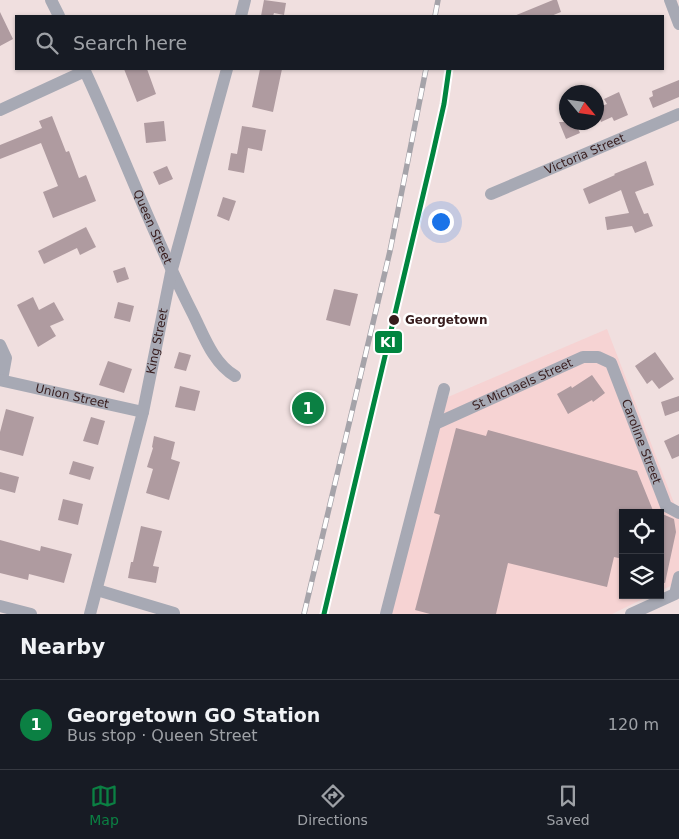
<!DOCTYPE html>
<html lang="en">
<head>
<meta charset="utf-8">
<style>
	body { margin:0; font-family:"DejaVu Sans",sans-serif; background:#20242c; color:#f1f3f6 }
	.controls { position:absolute; right:15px; bottom:15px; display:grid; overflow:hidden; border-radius:0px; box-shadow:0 1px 4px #0004 }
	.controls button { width:45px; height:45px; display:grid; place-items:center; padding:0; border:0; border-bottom:1px solid #363941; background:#171b24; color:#f1f3f6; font:25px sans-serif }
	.compass { position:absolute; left:559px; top:85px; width:45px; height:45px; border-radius:50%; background:#171b24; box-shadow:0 1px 4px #0004; rotate:119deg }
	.you { position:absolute; left:440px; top:221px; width:18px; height:18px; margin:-12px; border:4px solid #fff; border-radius:50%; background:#1a73e8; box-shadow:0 0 0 8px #1a73e833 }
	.badge { display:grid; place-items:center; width:32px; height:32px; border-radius:50%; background:#0b8043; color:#fff; font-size:16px; font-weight:700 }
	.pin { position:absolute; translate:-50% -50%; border:2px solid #fff; box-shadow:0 1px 5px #0006 }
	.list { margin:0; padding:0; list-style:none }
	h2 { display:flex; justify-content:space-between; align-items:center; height:65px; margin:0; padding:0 20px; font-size:21px }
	h2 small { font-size:16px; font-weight:400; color:#9ea1a6 }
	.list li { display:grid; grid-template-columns:32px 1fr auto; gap:15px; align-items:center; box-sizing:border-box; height:90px; padding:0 20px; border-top:1px solid #363941 }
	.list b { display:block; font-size:19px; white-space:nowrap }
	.list p { margin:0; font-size:16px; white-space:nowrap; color:#9ea1a6 }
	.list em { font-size:16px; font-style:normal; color:#9ea1a6 }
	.icon { flex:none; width:28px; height:28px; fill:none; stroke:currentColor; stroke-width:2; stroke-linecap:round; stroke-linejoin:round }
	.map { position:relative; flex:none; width:679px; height:614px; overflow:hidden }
	.search { position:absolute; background:#171b24; box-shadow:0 1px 4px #0004; left:15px; right:15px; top:15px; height:55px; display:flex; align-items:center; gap:12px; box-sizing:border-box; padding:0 18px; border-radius:0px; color:#9ea1a6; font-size:19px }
	.sheet { height:155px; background:#171b24 }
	nav { display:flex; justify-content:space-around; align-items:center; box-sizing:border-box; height:70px; border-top:1px solid #363941; background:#171b24; font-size:14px; color:#9ea1a6 }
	nav a { display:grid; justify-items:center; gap:2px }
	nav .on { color:#0b8043 }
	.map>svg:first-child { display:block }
	.built { fill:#f6d3d3 }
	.building { fill:#af9ba0 }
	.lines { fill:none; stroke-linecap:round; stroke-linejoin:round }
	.minor { stroke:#a7a9b4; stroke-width:12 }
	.rail-casing { stroke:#a5a3a9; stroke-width:5.5 }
	.rail { stroke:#fff; stroke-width:4; stroke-dasharray:11; stroke-linecap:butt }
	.rail-1-casing { stroke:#fff; stroke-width:9 }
	.rail-1 { stroke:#00853f; stroke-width:5 }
	.stop-dot { fill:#371c1d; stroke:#fff; stroke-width:2 }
	.labels { text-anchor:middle; stroke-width:5; stroke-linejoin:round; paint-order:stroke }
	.street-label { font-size:12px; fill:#371c1d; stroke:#fff }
	.stop-label { font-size:12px; font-weight:bold; fill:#371c1d; stroke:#fff; text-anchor:start }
	.line-badge { stroke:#fff; stroke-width:2 }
	.badge-label { font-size:14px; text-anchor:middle; font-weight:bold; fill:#fff }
</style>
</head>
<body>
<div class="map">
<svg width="679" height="614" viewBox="0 0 679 614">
	<rect width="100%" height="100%" fill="#f0dfdf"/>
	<!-- built -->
	<path class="built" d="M607,329L679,516V582L660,591V513H623V595H651L612,614H383L434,403Z"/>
	<!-- building -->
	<path class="building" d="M264,0L286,3L284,15L274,13L273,16H261Z
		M553,0H557L561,12L551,16H514Z
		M0,12L13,39L0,46Z
		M124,69H147L156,94L137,102Z
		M260,69H282L273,112L252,107Z
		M679,80V97L653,108L649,98L653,96L652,91Z
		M619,92L628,115L614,121L612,117L601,122L596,108L607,104L604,99Z
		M52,116L66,152L69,151L79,178L86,175L96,201L53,218L43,192L58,186L41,143L0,159V145L42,128L39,121Z
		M164,121L166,141L146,143L144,123Z
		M559,122H575L580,133L566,139Z
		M242,126L266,130L262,151L248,148L244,173L228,170L231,153L237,154Z
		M646,161L654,185L635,192L644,214L648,213L653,226L635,233L632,226L607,230L605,217L629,213L621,190L589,204L583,189L615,175L614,174Z
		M167,166L173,179L159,185L153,172Z
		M223,197L236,201L229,221L217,216Z
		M86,227L96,247L80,255L77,248L44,264L38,251Z
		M125,267L129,279L117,283L113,271Z
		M334,289L358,294L350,326L326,320Z
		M33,297L39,310L54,302L64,320L50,326L56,336L38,347L17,305Z
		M118,302L134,306L130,322L114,318Z
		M179,352L191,355L186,371L174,368Z
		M655,352L674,379L659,389L652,380L647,384L635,366Z
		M108,361L132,369L124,393L99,385Z
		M592,375L605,393L593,402L592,400L568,414L557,394L571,386L572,388Z
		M180,386L200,391L195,411L175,407Z
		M679,396V411L665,416L661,402Z
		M6,409L34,417L23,456L0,450V432Z
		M91,417L105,421L98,445L83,441Z
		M456,428L486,436L488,430L637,471L654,513H623V559L614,557L607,587L508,563L496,614H430L415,610L440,515L434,513Z
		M679,434V456L672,459L664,441Z
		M154,436L175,442L171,459L180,462L169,500L146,493L153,469L147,467L153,448L152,447Z
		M73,461L94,467L90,480L69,474Z
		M0,472L19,477L15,493L0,489Z
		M63,499L83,504L78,525L58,520Z
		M660,513L674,519L676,532L665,583L660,582Z
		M141,526L162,531L153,566L159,567L156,583L128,578L131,562H133Z
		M0,540L40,551L41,546L72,554L64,583L29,574L28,580L0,573Z"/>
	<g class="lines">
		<!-- minor -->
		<g class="minor">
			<path d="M51,0L59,16"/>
			<path d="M670,0L679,24"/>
			<path d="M241,16L245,0"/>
			<path id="s1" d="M84,69C122,150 152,234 193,314C204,336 213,363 235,376"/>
			<path d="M0,110L85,71"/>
			<path id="s2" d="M491,194L679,114"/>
			<path d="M0,345L6,358L2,380"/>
			<path id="s3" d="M0,380L143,412"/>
			<path id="s4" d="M435,424L583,357H598L611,363L666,506L679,513"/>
			<path d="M97,590L174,613"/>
			<path d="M0,606L31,614"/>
			<path id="s5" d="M90,614L143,412L171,273L227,69"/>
			<path d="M386,614L444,389"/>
			<path d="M631,614L675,594L679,577"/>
		</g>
		<!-- rail casing -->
		<g class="rail-casing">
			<path id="rail" d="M435,16L438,0
				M304,614L390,251L426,69"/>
		</g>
		<!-- rail -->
		<use href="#rail" class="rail"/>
		<!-- rail-1 casing -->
		<g class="rail-1-casing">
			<path id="rail-1" d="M324,614L433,153L444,104L449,69"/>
		</g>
		<!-- rail-1 -->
		<use href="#rail-1" class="rail-1"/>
	</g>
	<!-- markers -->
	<circle class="stop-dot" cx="394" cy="320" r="6"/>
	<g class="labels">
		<!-- street labels -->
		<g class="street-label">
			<text dy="4" stroke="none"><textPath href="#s2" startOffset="102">Victoria Street</textPath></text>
			<text dy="4" stroke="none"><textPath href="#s1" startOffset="172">Queen Street</textPath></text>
			<text dy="4" stroke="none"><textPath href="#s5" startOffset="281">King Street</textPath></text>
			<text dy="4" stroke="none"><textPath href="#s4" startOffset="96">St Michaels Street</textPath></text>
			<text dy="4" stroke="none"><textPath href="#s3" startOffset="74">Union Street</textPath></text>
			<text dy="4" stroke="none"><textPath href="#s4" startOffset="276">Caroline Street</textPath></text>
		</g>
		<!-- stop labels -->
		<g class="stop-label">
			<text x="405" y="324">Georgetown</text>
		</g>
	</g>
	<rect class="line-badge" x="374" y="330" width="29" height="24" rx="5" fill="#00853f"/>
	<g class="badge-label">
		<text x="388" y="347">KI</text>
	</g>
</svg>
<div class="controls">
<button><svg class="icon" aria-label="locate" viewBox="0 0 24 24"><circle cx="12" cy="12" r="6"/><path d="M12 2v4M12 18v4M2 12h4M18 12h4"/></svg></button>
<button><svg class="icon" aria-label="layers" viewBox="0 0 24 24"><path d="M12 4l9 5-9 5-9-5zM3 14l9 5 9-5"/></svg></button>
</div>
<svg class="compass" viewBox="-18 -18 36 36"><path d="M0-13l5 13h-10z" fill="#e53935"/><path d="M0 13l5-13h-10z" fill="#9ea1a6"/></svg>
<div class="you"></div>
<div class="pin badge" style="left:308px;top:408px">1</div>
<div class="search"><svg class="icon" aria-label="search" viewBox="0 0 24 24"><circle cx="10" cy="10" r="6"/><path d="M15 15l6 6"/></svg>Search here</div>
</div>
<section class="sheet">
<h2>Nearby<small></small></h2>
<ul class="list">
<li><span class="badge">1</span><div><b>Georgetown GO Station</b><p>Bus stop · Queen Street</p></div><em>120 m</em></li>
</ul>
</section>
<nav>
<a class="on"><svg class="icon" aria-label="map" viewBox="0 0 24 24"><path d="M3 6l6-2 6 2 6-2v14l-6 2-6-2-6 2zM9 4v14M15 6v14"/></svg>Map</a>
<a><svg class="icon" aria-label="directions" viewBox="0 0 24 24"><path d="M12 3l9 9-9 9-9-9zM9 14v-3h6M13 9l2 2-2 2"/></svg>Directions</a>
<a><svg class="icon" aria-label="saved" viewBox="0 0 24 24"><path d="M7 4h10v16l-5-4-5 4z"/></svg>Saved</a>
</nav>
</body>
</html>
